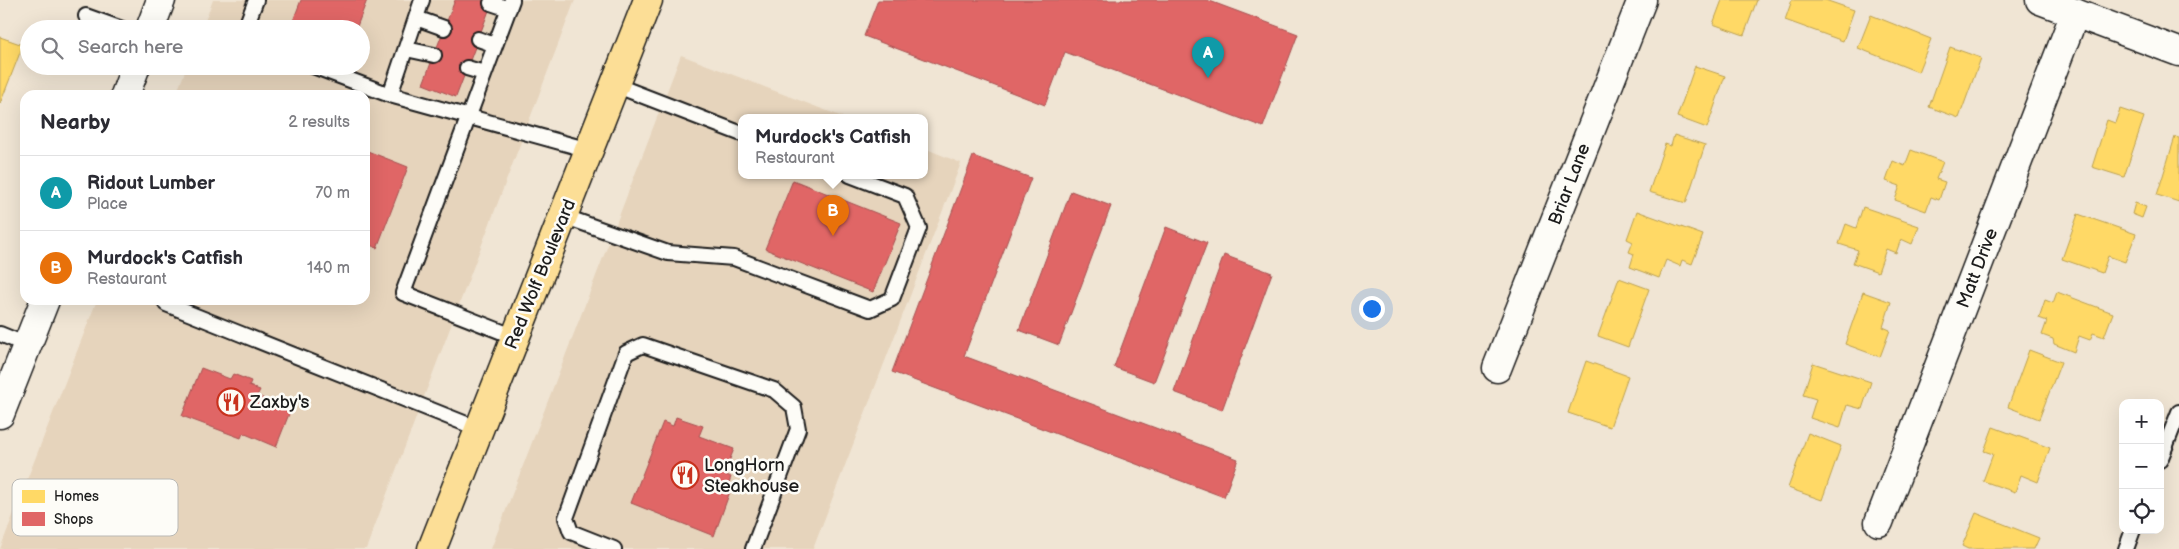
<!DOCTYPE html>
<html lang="en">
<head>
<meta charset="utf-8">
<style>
	body { margin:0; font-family:"Balsamiq Sans",sans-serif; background:#f2f2f3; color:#2b2b33 }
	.controls { position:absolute; right:15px; bottom:15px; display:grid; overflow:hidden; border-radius:10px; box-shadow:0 5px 20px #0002 }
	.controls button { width:45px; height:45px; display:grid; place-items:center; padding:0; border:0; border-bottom:1px solid #e1e1e2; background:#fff; color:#2b2b33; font:25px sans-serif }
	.you { position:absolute; left:1371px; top:308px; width:18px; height:18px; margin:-12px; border:4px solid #fff; border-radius:50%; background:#1a73e8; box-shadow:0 0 0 8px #1a73e833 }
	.badge { display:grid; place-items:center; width:32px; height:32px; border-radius:50%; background:#0b8043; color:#fff; font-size:16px; font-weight:700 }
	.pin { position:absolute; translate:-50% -41px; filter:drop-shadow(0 1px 2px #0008) }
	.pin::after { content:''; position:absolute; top:26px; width:18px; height:15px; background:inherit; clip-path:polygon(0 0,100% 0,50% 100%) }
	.popup { position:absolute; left:738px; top:114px; width:190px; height:65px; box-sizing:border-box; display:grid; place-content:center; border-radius:10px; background:#fff; filter:drop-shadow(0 1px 4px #0005); font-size:16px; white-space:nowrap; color:#7c7c81 }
	.popup b { font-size:19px; color:#2b2b33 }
	.popup::after { content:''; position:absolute; left:50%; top:100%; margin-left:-10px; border:10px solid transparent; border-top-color:#fff }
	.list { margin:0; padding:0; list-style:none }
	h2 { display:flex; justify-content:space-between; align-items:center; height:65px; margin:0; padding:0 20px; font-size:21px }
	h2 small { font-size:16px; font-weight:400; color:#7c7c81 }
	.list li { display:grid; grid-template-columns:32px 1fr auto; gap:15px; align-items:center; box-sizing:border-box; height:75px; padding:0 20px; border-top:1px solid #e1e1e2 }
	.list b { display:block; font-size:19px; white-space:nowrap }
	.list p { margin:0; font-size:16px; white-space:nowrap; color:#7c7c81 }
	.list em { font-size:16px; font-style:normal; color:#7c7c81 }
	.icon { flex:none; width:28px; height:28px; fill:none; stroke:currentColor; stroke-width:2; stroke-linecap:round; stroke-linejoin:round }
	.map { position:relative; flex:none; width:2179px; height:549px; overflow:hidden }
	.search { position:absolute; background:#fff; box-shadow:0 5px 20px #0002; left:20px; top:20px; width:350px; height:55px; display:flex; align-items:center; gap:12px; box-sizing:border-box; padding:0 18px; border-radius:28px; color:#7c7c81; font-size:19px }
	.panel { position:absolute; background:#fff; box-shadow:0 5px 20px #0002; left:20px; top:90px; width:350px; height:215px; border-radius:15px }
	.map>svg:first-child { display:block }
	.built { fill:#e6d4bc }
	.homes { fill:#ffd966; stroke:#bba050 }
	.shops { fill:#e06666; stroke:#a55050 }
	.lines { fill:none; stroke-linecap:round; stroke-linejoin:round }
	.service-casing { stroke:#1c1c1c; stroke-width:18 }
	.minor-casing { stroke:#1c1c1c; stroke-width:31 }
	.tertiary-casing { stroke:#1c1c1c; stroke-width:31 }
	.trunk-casing { stroke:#1c1c1c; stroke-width:31 }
	.service { stroke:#fdfcf7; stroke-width:14 }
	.minor { stroke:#fdfcf7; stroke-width:28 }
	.tertiary { stroke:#fdfcf7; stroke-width:28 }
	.trunk { stroke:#fcde96; stroke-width:28 }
	.labels { text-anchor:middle; stroke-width:5; stroke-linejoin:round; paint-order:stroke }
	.street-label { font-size:18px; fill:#1c1c1c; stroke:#fdfcf7 }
	.poi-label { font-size:18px; fill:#1c1c1c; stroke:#fdfcf7; text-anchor:start }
	.key { fill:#fdfcf7; stroke:#bab9b5; stroke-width:1 }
	.key-label { font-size:14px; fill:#1c1c1c }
</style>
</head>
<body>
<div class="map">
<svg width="2179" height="549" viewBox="0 0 2179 549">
	<rect width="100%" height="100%" fill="#f0e5d4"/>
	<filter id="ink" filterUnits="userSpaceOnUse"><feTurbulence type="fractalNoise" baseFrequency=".02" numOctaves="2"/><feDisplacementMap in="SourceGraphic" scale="10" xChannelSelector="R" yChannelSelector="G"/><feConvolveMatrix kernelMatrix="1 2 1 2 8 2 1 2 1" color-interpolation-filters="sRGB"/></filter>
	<g filter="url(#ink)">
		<!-- built -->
		<path class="built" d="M213,0H575L366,549H0L97,300H365V95H176L187,66H361V29H202Z
			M681,55L843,117H742V175H924V148L961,163L813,549H491Z"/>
		<!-- homes -->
		<path class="homes" d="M1722,0H1757L1744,35L1713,24Z
			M1792,0H1825L1854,10L1843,41L1785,20Z
			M1871,15L1931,39L1918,72L1858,48Z
			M0,37L23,45L0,104Z
			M1950,47L1981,58L1959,118L1929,107Z
			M1695,66L1725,76L1707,128L1677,117Z
			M2120,109L2144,117L2124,177L2092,167L2107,120L2115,123Z
			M1674,135L1705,145L1686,203L1649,192L1665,144L1671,146Z
			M2175,137L2179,138V202L2157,195Z
			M1911,150L1943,162L1936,179L1945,182L1939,200L1931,197L1926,211L1895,200L1900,186L1886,181L1893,161L1905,166Z
			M2135,203L2146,207L2142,218L2132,214Z
			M1863,207L1919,226L1912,244L1901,239L1896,253L1886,249L1878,272L1853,263L1858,250L1839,244L1846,224L1856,228Z
			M1637,211L1703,235L1692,264L1682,260L1680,266L1666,260L1659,278L1630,267L1634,254L1629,252L1633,242L1627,239Z
			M2078,214L2136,234L2125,262L2108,256L2102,273L2062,259Z
			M1619,278L1649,289L1628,347L1598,336Z
			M1863,292L1891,302L1883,327L1890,330L1880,357L1845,344Z
			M2057,292L2113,313L2104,337L2093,333L2090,340L2079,336L2074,352L2054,344L2053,339L2042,335L2047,321L2039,318L2045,300L2053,303Z
			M2029,350L2061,362L2039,419L2008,407Z
			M1586,361L1628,376L1610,427L1568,413Z
			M1813,363L1871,382L1862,409L1847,405L1840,428L1810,418L1816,399L1803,395Z
			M1993,427L2050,448L2038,482L2021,475L2015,492L1983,481L1993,454L1984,451Z
			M1808,433L1841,446L1822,500L1788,488Z
			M1976,513L2039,538L2034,549H1968L1962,546Z"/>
		<!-- shops -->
		<path class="shops" d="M301,0H367L356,29H290Z
			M455,0H493L456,97L423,84Z
			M878,0H1207L1298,34L1263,127L1065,52L1045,105L864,36Z
			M365,150L408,167L377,248L365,243Z
			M973,156L1031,178L964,356L1238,459L1224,497L892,372Z
			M793,180L901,223L873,292L765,249Z
			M1071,191L1111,206L1059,345L1019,330Z
			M1166,227L1207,243L1154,382L1114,367Z
			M1224,255L1272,273L1222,410L1174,392Z
			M201,368L230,379L233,374L251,381L249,386L260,390L257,396L291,409L276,447L243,433L241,438L182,416Z
			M676,417L703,426L699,436L734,449L724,474L731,477L728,485L732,486L714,536L631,503L663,422L673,426Z"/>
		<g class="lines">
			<!-- service casing -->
			<g class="service-casing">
				<path id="service" d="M512,0L403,293L515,337
					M491,3L509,9
					M86,16L122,29
					M416,18L444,28
					M245,29L256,0
					M478,39L495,45
					M406,49L434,55
					M313,66L390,95L589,150
					M467,68L484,73
					M615,85L742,134
					M390,95L422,0
					M563,216L668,253L734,258L870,309L892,299L919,228L905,196L850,175
					M166,304L479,429
					M0,334L27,345
					M2160,460L2179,412
					M614,549L571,532L566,518L626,353L643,345L774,390L794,407L798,429L753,549
					M2126,549L2133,530"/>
			</g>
			<!-- minor casing -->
			<g class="minor-casing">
				<path id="minor" d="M150,29L161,0
					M125,95L136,66
					M1497,368L1642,0
					M0,414L45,300
					M1879,522L2075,13"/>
			</g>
			<!-- tertiary casing -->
			<g class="tertiary-casing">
				<path id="tertiary" d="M2040,0L2179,52"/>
			</g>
			<!-- trunk casing -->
			<g class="trunk-casing">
				<path id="trunk" d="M432,549L648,0"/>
			</g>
			<!-- service -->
			<use href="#service" class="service"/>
			<!-- minor -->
			<use href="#minor" class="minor"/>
			<!-- tertiary -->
			<use href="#tertiary" class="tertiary"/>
			<!-- trunk -->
			<use href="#trunk" class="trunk"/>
		</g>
	</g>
	<!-- icons -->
	<defs>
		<g id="restaurant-ring" transform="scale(1.4375)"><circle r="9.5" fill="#fdfcf7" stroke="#c8321e" stroke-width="1.5"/><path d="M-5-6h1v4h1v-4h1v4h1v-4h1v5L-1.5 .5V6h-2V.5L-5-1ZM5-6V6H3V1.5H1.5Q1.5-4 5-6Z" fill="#c8321e"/></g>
	</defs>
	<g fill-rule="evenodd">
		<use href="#restaurant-ring" x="231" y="402"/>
		<use href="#restaurant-ring" x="685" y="475"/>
	</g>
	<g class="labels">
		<!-- street labels -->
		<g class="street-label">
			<text transform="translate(1569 184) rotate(-69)" y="6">Briar Lane</text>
			<text transform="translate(1977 268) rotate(-69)" y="6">Matt Drive</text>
			<text transform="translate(540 274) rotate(-68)" y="6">Red Wolf Boulevard</text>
		</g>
		<!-- poi labels -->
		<g class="poi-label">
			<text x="250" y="408">Zaxby's</text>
			<text x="704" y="471">LongHorn<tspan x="704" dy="21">Steakhouse</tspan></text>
		</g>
	</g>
	<!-- legend -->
	<rect x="12" y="479" width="166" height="57" rx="8" class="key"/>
	<rect x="22" y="490" width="23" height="13" fill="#ffd966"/>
	<rect x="22" y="512" width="23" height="14" fill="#e06666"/>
	<g class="key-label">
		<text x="54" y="501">Homes</text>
		<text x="54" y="524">Shops</text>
	</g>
</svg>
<div class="controls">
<button>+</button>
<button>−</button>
<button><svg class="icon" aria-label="locate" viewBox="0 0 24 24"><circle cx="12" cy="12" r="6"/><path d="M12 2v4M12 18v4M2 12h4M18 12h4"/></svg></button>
</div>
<div class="you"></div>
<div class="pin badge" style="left:1208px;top:78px;background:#0f9aa8">A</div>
<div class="pin badge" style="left:833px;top:236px;background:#e8710a">B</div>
<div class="popup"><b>Murdock's Catfish</b>Restaurant</div>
<div class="search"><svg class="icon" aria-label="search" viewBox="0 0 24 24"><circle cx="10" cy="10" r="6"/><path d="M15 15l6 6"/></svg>Search here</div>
<section class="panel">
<h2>Nearby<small>2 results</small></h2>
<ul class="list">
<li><span class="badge" style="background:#0f9aa8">A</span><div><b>Ridout Lumber</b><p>Place</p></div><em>70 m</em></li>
<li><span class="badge" style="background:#e8710a">B</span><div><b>Murdock's Catfish</b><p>Restaurant</p></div><em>140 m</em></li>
</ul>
</section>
</div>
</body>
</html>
